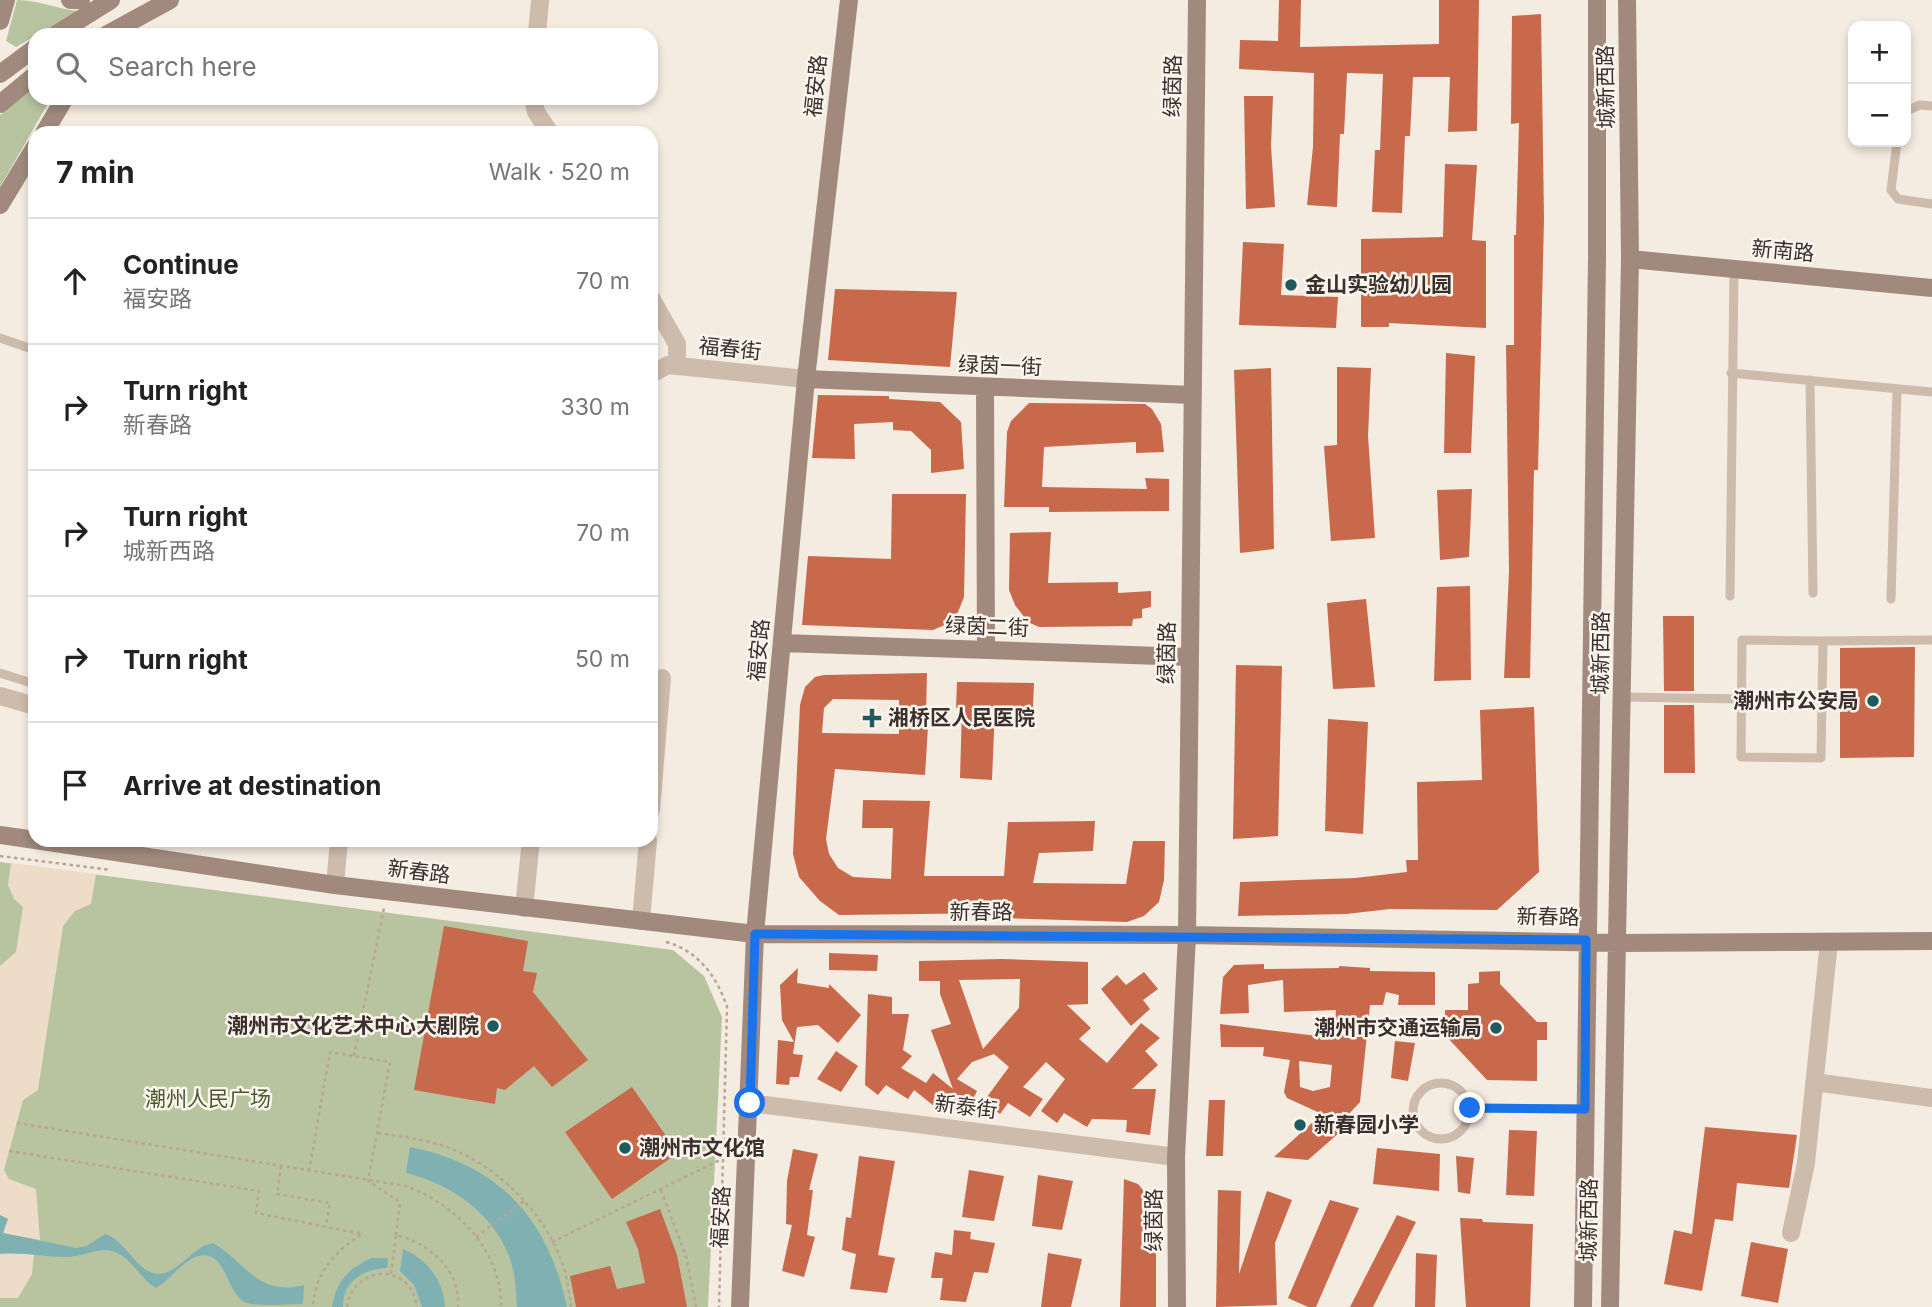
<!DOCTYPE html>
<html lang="en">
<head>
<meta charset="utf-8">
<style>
	body { margin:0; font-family:Inter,"Noto Sans SC",sans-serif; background:#f6f6f6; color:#222 }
	.controls { position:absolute; right:21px; top:21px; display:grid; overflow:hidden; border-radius:14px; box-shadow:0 4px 10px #0003 }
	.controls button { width:63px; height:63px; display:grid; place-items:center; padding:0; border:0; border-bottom:2px solid #e0e0e0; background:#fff; color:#222; font:35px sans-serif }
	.stop { position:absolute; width:21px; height:21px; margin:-16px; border:5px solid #1a73e8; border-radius:50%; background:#fff }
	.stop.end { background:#1a73e8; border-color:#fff; box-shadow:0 2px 7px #0008 }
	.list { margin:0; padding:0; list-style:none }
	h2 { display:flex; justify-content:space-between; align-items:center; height:91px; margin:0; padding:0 28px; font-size:30px }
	h2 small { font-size:23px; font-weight:400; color:#767676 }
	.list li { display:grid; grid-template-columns:46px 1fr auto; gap:21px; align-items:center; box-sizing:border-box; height:126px; padding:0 28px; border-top:2px solid #e0e0e0 }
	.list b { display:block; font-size:26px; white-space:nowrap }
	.list p { margin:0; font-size:23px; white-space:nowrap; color:#767676 }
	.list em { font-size:23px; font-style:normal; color:#767676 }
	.icon { flex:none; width:38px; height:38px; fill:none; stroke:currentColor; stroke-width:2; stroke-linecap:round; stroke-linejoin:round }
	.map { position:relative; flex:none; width:1932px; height:1307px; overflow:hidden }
	.search { position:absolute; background:#fff; box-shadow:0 4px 10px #0003; left:28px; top:28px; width:630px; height:77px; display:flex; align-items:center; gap:18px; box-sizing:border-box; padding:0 24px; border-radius:21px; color:#767676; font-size:26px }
	.panel { position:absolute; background:#fff; box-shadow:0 4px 10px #0003; left:28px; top:126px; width:630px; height:721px; border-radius:21px }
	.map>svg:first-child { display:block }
	.green { fill:#b8c4a0 }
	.plaza { fill:#ecdcc8 }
	.water { fill:#7fb0b2 }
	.building { fill:#c8694b; fill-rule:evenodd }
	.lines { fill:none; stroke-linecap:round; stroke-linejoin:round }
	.path { stroke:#b9a596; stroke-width:2.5; stroke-dasharray:3.5 3.5; stroke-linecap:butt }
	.lane { stroke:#cdbbac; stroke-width:9 }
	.street { stroke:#cdbbac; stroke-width:18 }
	.secondary { stroke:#a18a7d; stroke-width:18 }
	.route { stroke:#1a73e8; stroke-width:9 }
	.poi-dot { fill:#1f5a5e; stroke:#fbf5ee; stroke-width:2.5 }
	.labels { text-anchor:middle; stroke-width:5; stroke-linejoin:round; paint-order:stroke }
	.street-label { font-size:21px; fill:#3b302b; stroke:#fbf5ee }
	.poi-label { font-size:21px; font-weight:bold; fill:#3b302b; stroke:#fbf5ee; text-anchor:start }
	.park-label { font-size:21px; fill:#4a5a2e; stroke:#fbf5ee }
</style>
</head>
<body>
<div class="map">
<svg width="1932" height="1307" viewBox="0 0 1932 1307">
	<rect width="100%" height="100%" fill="#f4ebe1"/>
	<!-- green -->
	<path class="green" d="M17,0C39,0 56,9 79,11L16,47L6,41Z
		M35,85V98H51L0,187V115Z
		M0,862L673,950L704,976L722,1017L708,1307H0Z"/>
	<!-- plaza -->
	<path class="plaza" d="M11,863L96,874L91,904L75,911L63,926L38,1090L23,1100L4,1170L9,1179L36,1189L40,1240L2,1233L8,1219L0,1215V966L16,952L23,907L14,899L8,885Z
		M17,1252H34L32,1274L18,1298H0V1254Z"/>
	<!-- water -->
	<path class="water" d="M410,1147C500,1165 548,1219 567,1307H517C516,1295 516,1281 513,1269C501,1219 454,1184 406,1173Z
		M0,1215L8,1219L3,1233L76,1248L87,1246L105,1234C128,1240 140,1283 167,1272C185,1265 193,1247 213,1243C248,1264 258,1297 304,1285L303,1304C286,1304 263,1307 247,1303C224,1295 228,1245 195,1257C184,1261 168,1281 156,1288C140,1279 133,1259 115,1252C100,1246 82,1257 66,1257C43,1257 23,1252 0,1254Z
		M403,1249C428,1260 443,1280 445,1307H422L414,1285L400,1271Z
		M372,1258H388L387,1268C363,1269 343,1281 343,1307H332C336,1282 348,1268 372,1258Z"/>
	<!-- building -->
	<path class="building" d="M1279,0H1301L1300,47L1439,44V0H1479L1477,131L1448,132L1450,77H1413L1410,136H1405L1402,213L1372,212L1375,150H1380L1383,74L1347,73L1344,134H1340L1337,207L1307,205L1313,147L1314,73L1239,69L1240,40L1278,41Z
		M1541,14L1544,219L1538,470H1534L1530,678H1504L1509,572L1506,345H1514V235H1516L1519,123L1511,124L1512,16Z
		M1244,96H1273L1271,146L1275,207L1246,209Z
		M1445,164L1477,165L1472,240L1486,241V328L1389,323V327H1361V239L1443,237Z
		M1243,242L1284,244L1281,295L1338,297L1336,328L1239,325Z
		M835,289L957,292L950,367L828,360Z
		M1446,353L1475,356L1471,453H1444Z
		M1337,367L1371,368L1368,436L1375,538L1331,541L1324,446L1337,445Z
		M1271,368L1274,549L1240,553L1234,370Z
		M818,395L889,396V399L940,402L961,422L964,469L931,473V450L911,431L893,430V422L854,424L855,459L812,458Z
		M1029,403L1145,404L1152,409L1161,424L1164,452L1136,453V442L1044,447L1042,487L1147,489L1145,478L1169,479V511L1049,512V507H1004L1007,432L1011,421Z
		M1472,489L1469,557L1440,560L1437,490Z
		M892,494H966L964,597L958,612L947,624L933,630L802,625L808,556L891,559Z
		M1051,532L1048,583L1118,582V593L1151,591V607L1142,609V618L1133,619L1132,626L1039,627L1028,622L1015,605L1009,590L1010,533Z
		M1470,586L1471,680L1434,681L1437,587Z
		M1366,599L1375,687L1333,689L1327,603Z
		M1663,616H1694V691H1664Z
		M1915,647L1914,757L1840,758V648Z
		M1236,665L1282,666L1278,836L1233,839Z
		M927,673L926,711H929L925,775L835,769L826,839L829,854L838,868L853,877L891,879L893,828H862L863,800L930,801L924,876H1004L1008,822L1095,821L1093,851L1039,853L1033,883L1126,884L1133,841H1165L1164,880L1159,902L1144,916L1127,922L1001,918L1002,913L839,915L820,901L799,877L793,854L800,705L805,687L815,677L824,675ZM833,699L899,700V734L822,733L824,708Z
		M957,682L1034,683L1033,707H995L992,780L960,778L962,708H956Z
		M1664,705H1694L1695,773H1664Z
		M1534,707L1539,872L1497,910L1390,909L1346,914L1238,916L1240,882L1355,878L1407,872L1406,860H1418L1417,782L1482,780L1480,710Z
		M1328,719L1368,722L1363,834L1325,831Z
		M444,926L528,941L523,971L537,973L533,992L588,1060L552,1087L534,1066L505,1090L497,1088L495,1104L414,1090Z
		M829,953L878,955L877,971L829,970Z
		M1002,959L1088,962V1004L1067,1005L1091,1028L1079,1039L1107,1063L1141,1023L1160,1038L1145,1051L1158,1065L1132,1089H1156L1150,1135L1126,1132L1127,1120L1092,1119L1087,1127L1064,1113L1057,1123L1041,1111L1065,1079L1046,1062L1023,1087L1043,1099L1030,1117L1008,1103L1000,1114L984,1101L1009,1067L994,1054L972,1062L957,1079L977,1091L967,1111L962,1112L942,1095L934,1106L914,1090L908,1099L886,1085L878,1095L865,1085L868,994L892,997V1014H909L903,1050L912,1056L901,1068L926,1083L933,1073L953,1089L931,1030L951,1024L940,994V981H919V961ZM1020,979L1019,1008L983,1049L959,980Z
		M1264,964V969L1339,968V966L1370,968V971L1435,972V1005H1398L1399,995L1386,992L1383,1005H1370L1360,1102L1348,1115L1333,1119L1340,1132L1308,1160L1274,1157L1322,1114L1287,1098L1284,1092L1290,1060L1263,1056L1264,1047H1221L1220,1024L1334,1038L1336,1010L1284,1012L1283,980L1248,985L1249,1013L1220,1014L1223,977L1234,965ZM1299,1061L1332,1065L1330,1087L1313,1091L1300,1087Z
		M798,968L797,983L829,988V984L861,1015L838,1043L818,1025L797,1027L793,1054L803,1055L799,1077H790L789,1085L776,1084L778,1040L794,1042L782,1020L780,985Z
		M1500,971V984L1537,1022H1547V1040H1537V1081L1487,1080L1445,1035V1010H1468V984L1479,983V972Z
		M1144,972L1158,989L1143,1000L1150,1009L1131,1026L1101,989L1117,975L1126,985Z
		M1395,1041L1415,1043L1408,1081L1391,1078Z
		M836,1051L858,1066L841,1092L817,1079Z
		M632,1087L678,1153L612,1199L565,1132Z
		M1209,1100H1225L1223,1156H1206Z
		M1705,1127L1797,1135L1789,1188L1737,1183L1733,1221L1715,1219L1702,1291L1664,1284L1674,1230L1692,1234Z
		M1509,1130L1537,1131L1534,1196L1506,1195Z
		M1377,1148L1440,1154L1439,1191L1373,1184Z
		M793,1149L818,1154L809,1190H813L807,1235L815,1237L804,1277L782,1271L792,1225L786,1224L787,1181Z
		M859,1156L895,1161L878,1255L895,1258L887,1293L850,1289L856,1254L842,1250L846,1217L851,1218Z
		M1456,1156L1474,1158L1470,1194L1458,1192Z
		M969,1170L1004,1176L994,1221L962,1217Z
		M1038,1175L1073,1181L1062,1230L1032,1226Z
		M1124,1179L1138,1184L1156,1206V1307H1120Z
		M1218,1190L1241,1191L1239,1274L1267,1191L1292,1200L1275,1243L1277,1305L1216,1307Z
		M1330,1200L1359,1208L1316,1307H1308L1288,1298Z
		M660,1209L677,1255L687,1307H576L570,1276L610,1266L617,1289L645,1283L638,1249L626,1222Z
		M1397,1215L1416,1222L1373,1307H1350Z
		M1460,1218L1482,1219L1483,1222L1533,1224L1530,1307H1466Z
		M954,1230L971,1232L970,1239L995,1243L988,1273L974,1272L966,1302L940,1300L943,1278H931L935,1252L952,1255Z
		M1751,1242L1788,1249L1778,1303L1741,1296Z
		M1048,1253L1082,1259L1071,1307H1041Z
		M1416,1253L1437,1255L1435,1307H1415Z"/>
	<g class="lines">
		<!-- path -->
		<path class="path" d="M0,856L111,870
			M666,942C699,951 717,977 727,1007L719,1307
			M354,1056L384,908
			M17,1123L406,1186C455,1204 502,1250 501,1307
			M378,1133C399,1136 420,1139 441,1145C493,1162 542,1209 561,1260C567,1275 569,1292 571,1307
			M9,1151L259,1191L256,1213L362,1234C334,1252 315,1273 313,1307
			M281,1166L277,1194L330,1203L326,1226
			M309,1171L330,1052L390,1062L368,1181L400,1202L396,1235
			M661,1190L686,1256L696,1307
			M476,1237L524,1201
			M552,1242L722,1159
			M391,1274L396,1235C430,1244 460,1269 458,1307
			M347,1307C353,1264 412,1262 417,1307"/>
		<!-- lane -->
		<path class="lane" d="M1906,111L1920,105L1932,106
			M1897,142L1891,190L1898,199L1932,204
			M0,338L35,350
			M1731,373L1932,392
			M1810,380L1813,593
			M1730,596L1734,269
			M1891,599L1897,389
			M1742,640L1823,641L1821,758L1741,757Z
			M1823,641L1932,640
			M0,673L35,684
			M1623,697L1741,699
			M1413 1111a28 28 0 1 1 56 0a28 28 0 1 1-56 0Z
			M1470,1108L1585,1109"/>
		<!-- street -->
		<path class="street" d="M537,35L540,0
			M533,98L536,112L550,133
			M651,298L677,344V366
			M651,374L668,365L806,379
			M0,696L35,706
			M651,810L662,678
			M335,885L339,840
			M524,908L531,840
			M641,921L648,840
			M1814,1082L1932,1098
			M750,1103L1176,1157
			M1791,1233L1806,1163L1829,942"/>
		<!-- secondary -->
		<path class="secondary" d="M70,0H81
			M0,21L6,0
			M55,35L111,0
			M106,35L170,0
			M0,74L35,48
			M0,104L35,75
			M44,133L65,98
			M0,205L35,147
			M1630,259L1932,288
			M806,379L1192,395
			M985,389L986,650
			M782,643L1189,657
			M0,835L35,840
			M35,840L335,885L755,934L1187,935L1619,943L1932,941
			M740,1307L755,934L806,379L849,0
			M1177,1307L1176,1157L1187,935L1197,0
			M1583,1307L1597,258V0
			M1610,1307L1630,259L1627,0"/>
	</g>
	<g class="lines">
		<!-- route -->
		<path class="route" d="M750,1103L755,934L1586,940L1585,1109L1470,1108"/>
	</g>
	<!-- markers -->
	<g class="poi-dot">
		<circle cx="1291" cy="285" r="7"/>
		<circle cx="1873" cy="701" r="7"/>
		<path d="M868.5 707.5h7v7h7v7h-7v7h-7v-7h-7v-7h7z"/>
		<circle cx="493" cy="1026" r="7"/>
		<circle cx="1496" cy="1028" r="7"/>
		<circle cx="1300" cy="1125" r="7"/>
		<circle cx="625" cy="1148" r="7"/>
	</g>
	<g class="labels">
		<!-- street labels -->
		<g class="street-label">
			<text transform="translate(816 86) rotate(-84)" y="7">福安路</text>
			<text transform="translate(1173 86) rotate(-89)" y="7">绿茵路</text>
			<text transform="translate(1606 87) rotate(-91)" y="7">城新西路</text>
			<text transform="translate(1783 251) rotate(5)" y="7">新南路</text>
			<text transform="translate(730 349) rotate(6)" y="7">福春街</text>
			<text transform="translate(1000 366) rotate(2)" y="7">绿茵一街</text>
			<text transform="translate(987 627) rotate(2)" y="7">绿茵二街</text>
			<text transform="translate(759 650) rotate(-85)" y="7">福安路</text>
			<text transform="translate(1167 653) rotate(-89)" y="7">绿茵路</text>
			<text transform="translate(1601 653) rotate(-89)" y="7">城新西路</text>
			<text transform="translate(419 872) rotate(7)" y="7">新春路</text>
			<text x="981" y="919">新春路</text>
			<text transform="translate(1548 917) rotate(1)" y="7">新春路</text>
			<text transform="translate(966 1107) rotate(7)" y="7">新泰街</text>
			<text transform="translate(721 1217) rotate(-87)" y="7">福安路</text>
			<text transform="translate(1154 1220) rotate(-90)" y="7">绿茵路</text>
			<text transform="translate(1589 1220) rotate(-89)" y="7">城新西路</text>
		</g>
		<!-- poi labels -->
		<g class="poi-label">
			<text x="1305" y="292">金山实验幼儿园</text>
			<text x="1859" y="708" text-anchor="end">潮州市公安局</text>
			<text x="888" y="725">湘桥区人民医院</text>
			<text x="479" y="1033" text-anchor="end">潮州市文化艺术中心大剧院</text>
			<text x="1482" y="1035" text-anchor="end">潮州市交通运输局</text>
			<text x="1314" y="1132">新春园小学</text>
			<text x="639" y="1155">潮州市文化馆</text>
		</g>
		<!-- park labels -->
		<g class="park-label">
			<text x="208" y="1106">潮州人民广场</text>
		</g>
	</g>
</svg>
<div class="controls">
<button>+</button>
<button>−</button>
</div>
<div class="stop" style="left:750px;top:1103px"></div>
<div class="stop end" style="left:1470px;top:1108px"></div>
<div class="search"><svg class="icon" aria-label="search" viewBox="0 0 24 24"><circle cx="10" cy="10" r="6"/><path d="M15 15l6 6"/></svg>Search here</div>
<section class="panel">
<h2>7 min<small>Walk · 520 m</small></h2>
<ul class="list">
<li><svg class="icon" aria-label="ahead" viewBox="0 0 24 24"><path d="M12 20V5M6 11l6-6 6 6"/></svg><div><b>Continue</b><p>福安路</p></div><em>70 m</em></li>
<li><svg class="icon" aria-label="right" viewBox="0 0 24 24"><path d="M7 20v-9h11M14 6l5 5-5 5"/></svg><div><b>Turn right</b><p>新春路</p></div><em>330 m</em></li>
<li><svg class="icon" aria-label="right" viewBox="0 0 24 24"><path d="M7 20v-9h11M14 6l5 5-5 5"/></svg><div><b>Turn right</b><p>城新西路</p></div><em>70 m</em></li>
<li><svg class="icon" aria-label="right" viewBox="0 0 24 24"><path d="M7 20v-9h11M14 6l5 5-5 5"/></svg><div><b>Turn right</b></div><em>50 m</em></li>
<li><svg class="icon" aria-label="arrive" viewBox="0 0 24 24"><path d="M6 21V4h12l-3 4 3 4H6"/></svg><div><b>Arrive at destination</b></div></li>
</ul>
</section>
</div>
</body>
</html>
